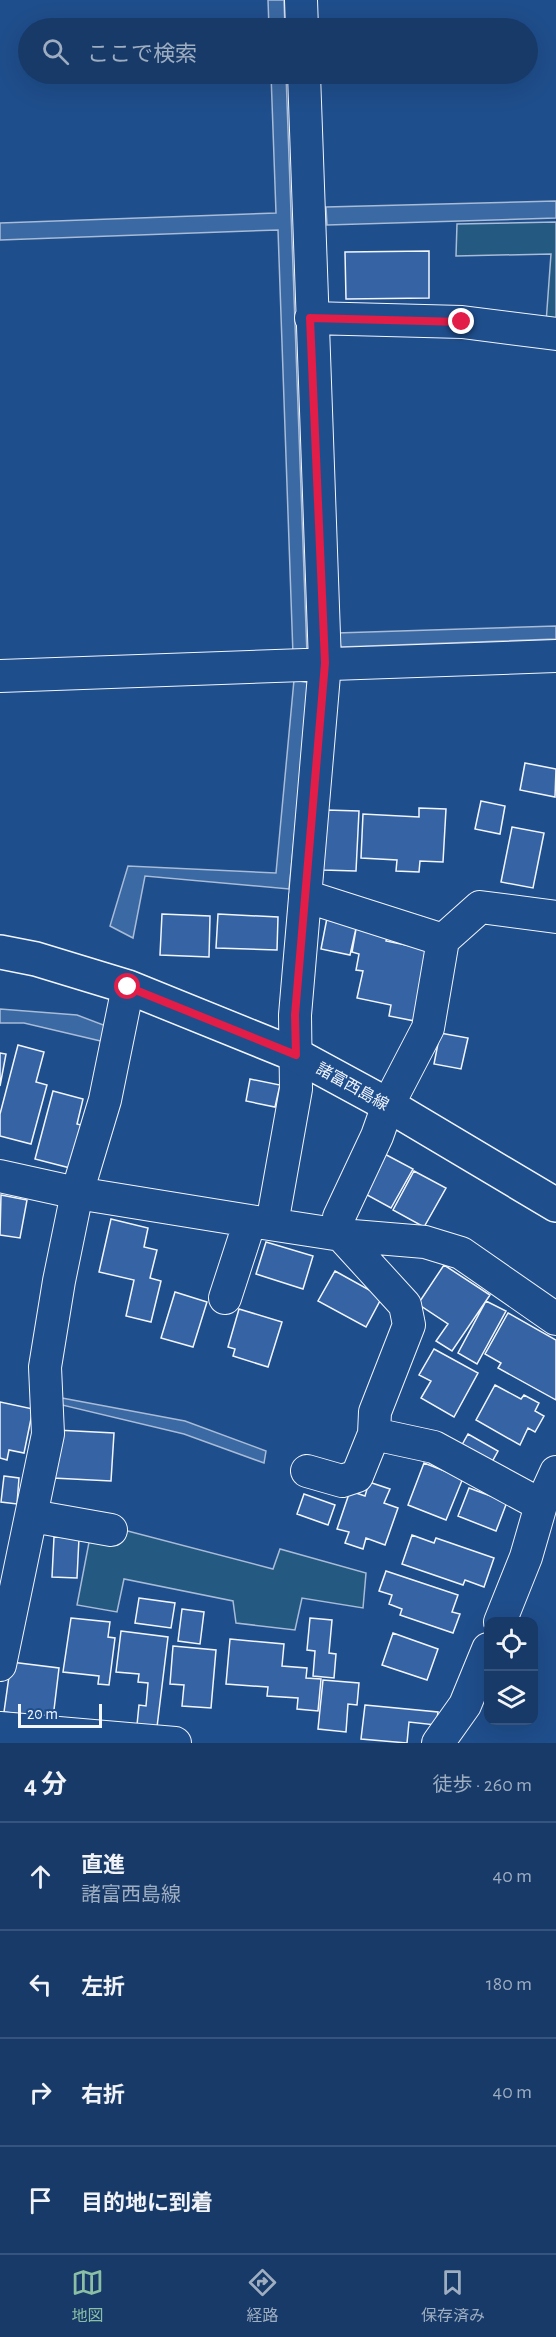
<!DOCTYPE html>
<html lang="ja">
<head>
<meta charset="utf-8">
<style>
	body { margin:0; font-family:"Alegreya Sans","Noto Sans JP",sans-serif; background:#244571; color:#f1f3f6 }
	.controls { position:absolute; right:18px; bottom:18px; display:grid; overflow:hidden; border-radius:12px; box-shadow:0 6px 24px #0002 }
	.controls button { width:54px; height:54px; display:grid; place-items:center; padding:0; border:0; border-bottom:2px solid #36547d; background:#173a69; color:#f1f3f6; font:30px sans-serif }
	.scale { position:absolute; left:18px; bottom:15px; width:84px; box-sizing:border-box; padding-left:6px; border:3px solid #f2f6ff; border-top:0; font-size:16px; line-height:21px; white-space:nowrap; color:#f2f6ff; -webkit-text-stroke:4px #1f4e8c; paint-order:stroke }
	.stop { position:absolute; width:18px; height:18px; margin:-14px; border:4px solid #e11d48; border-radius:50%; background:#fff }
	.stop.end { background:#e11d48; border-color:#fff; box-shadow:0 2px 6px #0008 }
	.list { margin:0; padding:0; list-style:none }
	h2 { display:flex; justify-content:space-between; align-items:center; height:78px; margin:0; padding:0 24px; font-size:26px }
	h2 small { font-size:20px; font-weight:400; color:#9eadc0 }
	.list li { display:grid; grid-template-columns:39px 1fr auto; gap:18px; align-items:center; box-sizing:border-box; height:108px; padding:0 24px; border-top:2px solid #36547d }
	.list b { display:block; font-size:22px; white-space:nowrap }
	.list p { margin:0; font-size:20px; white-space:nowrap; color:#9eadc0 }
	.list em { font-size:20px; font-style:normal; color:#9eadc0 }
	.icon { flex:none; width:33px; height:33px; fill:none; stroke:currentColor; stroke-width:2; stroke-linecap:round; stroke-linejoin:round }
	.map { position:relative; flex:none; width:556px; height:1743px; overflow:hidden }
	.search { position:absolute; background:#173a69; box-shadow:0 6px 24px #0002; left:18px; right:18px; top:18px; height:66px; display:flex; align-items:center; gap:15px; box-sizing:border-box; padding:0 21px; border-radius:33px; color:#9eadc0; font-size:22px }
	.sheet { height:510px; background:#173a69 }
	nav { display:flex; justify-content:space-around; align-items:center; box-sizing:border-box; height:84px; border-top:2px solid #36547d; background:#173a69; font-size:16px; color:#9eadc0 }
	nav a { display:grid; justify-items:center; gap:3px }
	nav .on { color:#8abfa5 }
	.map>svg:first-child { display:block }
	.green { fill:#245a82; stroke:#a8bbd7; stroke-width:1.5 }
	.water { fill:#3b69a3; stroke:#a8bbd7; stroke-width:1.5 }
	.building { fill:#3563a3; stroke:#f2f6ff; stroke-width:1.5 }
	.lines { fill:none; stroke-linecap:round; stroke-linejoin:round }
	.minor-casing { stroke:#f2f6ff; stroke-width:34 }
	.major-casing { stroke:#f2f6ff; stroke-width:36 }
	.minor { stroke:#1f4e8c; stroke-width:32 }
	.major { stroke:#1f4e8c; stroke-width:33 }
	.route { stroke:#e11d48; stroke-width:8 }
	.labels { text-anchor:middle; stroke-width:4.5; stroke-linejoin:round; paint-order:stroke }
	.street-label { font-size:16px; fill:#f2f6ff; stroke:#1f4e8c }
</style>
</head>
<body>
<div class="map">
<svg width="556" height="1743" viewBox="0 0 556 1743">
	<rect width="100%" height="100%" fill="#1f4e8c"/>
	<!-- green -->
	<path class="green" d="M556,222V324L546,323L551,254L456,256L457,224Z
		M120,1529L273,1569L280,1549L366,1573L363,1608L302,1598L295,1630L236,1623L233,1601L124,1579L117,1612L77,1605L90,1537Z"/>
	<!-- water -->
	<path class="water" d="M268,0H284L285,28H269Z
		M271,74H286L307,655H293L278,230L0,240V223L276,213Z
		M556,201V218L327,225L326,207Z
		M556,626V639L341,647L337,633Z
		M294,680L310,683L289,889L145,876L133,938L110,926L128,866L276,873Z
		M0,1009L77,1015L106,1026L105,1042L24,1023H0Z
		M62,1398L185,1421L266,1451L264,1463L184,1434L62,1405Z"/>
	<!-- building -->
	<path class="building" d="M429,251V298L346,299L345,252Z
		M525,763L556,769L555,797L520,790Z
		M481,801L505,806L500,834L475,829Z
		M419,808L446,809L443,862L420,861L419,872L396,871L397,860L361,858L363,814L419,817Z
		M326,810L359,811L356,871L323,870Z
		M512,827L544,833L533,888L501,882Z
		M162,914L210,916L209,957L160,955Z
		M218,914L278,917L277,950L216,948Z
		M327,918L357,924L350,955L321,949Z
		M356,929L388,935L386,941L430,950L415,1021L389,1016L391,1005L357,998L363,971L356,970L359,954L352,952Z
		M440,1033L468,1038L461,1069L434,1064Z
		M18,1045L44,1052L36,1082L47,1085L31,1144L0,1136V1114Z
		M0,1053L6,1054L0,1086Z
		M250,1079L280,1085L275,1107L246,1101Z
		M53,1091L83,1099L77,1124L85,1126L74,1169L35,1159Z
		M379,1151L413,1169L391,1208L358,1190Z
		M414,1171L446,1188L424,1227L393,1210Z
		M1,1195L27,1200L20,1238L0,1235Z
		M111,1219L148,1228L144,1247L157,1250L150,1278L161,1281L151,1322L126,1316L134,1280L99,1272Z
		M266,1242L313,1256L303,1289L256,1274Z
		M444,1265L490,1295L452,1351L436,1341L448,1324L418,1304Z
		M335,1271L382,1297L366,1327L318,1301Z
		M175,1292L207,1302L193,1347L161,1338Z
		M486,1301L506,1311L477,1364L458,1353Z
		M239,1309L282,1322L268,1367L233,1356L235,1349L228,1347Z
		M508,1313L556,1340V1400L498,1368L501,1363L485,1354Z
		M434,1349L478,1373L454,1417L421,1398L431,1381L419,1375Z
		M495,1385L521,1399L524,1395L539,1403L535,1411L544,1416L535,1432L528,1428L520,1445L476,1420Z
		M0,1402L33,1409L24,1453L9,1450L7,1460L0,1458Z
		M56,1430L114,1433L111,1481L53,1478Z
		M468,1434L498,1451L488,1469L458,1452Z
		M424,1463L463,1478L446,1520L408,1505Z
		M4,1476L19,1478L17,1504L1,1502Z
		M369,1482L390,1489L384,1503L398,1508L385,1545L366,1538L363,1549L345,1543L349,1532L337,1529L350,1491L365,1496Z
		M469,1488L507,1502L496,1531L458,1516Z
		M304,1494L335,1505L328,1525L297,1514Z
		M412,1535L434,1543L436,1538L494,1558L484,1587L465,1580L463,1585L402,1564Z
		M54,1537L79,1538L77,1578L52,1577Z
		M386,1571L458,1595L452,1612L460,1614L453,1633L400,1615L402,1609L389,1604L392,1595L379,1591Z
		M139,1598L175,1603L171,1628L135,1623Z
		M182,1609L204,1612L200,1644L178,1641Z
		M71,1618L110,1622L108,1637L115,1638L109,1685L98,1684L99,1676L63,1672Z
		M310,1618L332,1620L329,1653L336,1654L334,1678L313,1676L315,1651L307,1650Z
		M121,1631L168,1637L157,1727L137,1725L139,1705L146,1706L148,1683L138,1682L139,1674L116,1672Z
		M393,1633L438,1649L427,1680L382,1665Z
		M230,1639L284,1644L282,1666L307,1668L306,1678L321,1679L318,1711L297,1709L298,1698L267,1696L268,1687L226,1684Z
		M173,1646L216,1650L211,1708L182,1706L184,1685L170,1684Z
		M11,1662L59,1668L53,1718L4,1712Z
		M323,1680L359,1683L357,1705L348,1704L346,1732L318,1729Z
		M365,1705L438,1712L436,1725L409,1722L407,1743L361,1739Z"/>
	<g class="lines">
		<!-- minor casing -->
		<g class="minor-casing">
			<path id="minor" d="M301,0L302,28
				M311,318L462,322L556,334
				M0,676L556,656
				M305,896L443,940
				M0,1176L77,1193L250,1221L341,1235L425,1242L461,1253L556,1319
				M272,1224L296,1089L295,1015L325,663L304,74
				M225,1298L250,1221
				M374,1434L434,1447L541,1505
				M307,1471L342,1481L357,1476L374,1434L375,1412L409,1325L405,1305L341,1235L339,1217L377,1136L388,1105L428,1028L443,940L480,907L556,917
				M32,1516L111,1530
				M500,1622L526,1557L541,1505L556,1472
				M0,1665L48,1434L45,1367L59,1281L77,1193L105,1100L128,987
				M0,1728L175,1743
				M438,1743L465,1705L488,1649"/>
		</g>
		<!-- major casing -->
		<g class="major-casing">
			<path id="major" d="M0,952L36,959L128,987L296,1055L388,1105L556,1205"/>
		</g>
		<!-- minor -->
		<use href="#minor" class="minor"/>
		<!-- major -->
		<use href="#major" class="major"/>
	</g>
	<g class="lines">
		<!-- route -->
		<path class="route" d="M128,987L296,1055L295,1015L325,663L310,318L462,322"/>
	</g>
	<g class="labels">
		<!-- street labels -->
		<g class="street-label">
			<text transform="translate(353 1086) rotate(29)" y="6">諸富西島線</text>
		</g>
	</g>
</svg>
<div class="controls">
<button><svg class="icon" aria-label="locate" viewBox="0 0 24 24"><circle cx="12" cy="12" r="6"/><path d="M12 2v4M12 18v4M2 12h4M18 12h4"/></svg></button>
<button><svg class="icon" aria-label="layers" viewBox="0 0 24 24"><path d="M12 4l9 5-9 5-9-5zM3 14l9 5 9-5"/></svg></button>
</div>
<div class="scale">20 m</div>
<div class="stop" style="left:128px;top:987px"></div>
<div class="stop end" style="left:462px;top:322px"></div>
<div class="search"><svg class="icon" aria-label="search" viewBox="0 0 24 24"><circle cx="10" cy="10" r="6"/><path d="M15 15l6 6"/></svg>ここで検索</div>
</div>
<section class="sheet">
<h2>4 分<small>徒歩 · 260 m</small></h2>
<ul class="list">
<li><svg class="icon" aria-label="ahead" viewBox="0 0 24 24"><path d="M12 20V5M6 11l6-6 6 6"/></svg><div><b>直進</b><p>諸富西島線</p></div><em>40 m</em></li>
<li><svg class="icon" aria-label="left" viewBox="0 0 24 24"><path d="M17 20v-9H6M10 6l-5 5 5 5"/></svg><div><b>左折</b></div><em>180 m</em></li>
<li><svg class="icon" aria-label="right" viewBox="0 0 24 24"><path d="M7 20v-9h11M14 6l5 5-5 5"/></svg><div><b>右折</b></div><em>40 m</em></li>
<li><svg class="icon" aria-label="arrive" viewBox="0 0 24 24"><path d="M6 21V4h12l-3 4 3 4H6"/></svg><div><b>目的地に到着</b></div></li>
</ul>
</section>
<nav>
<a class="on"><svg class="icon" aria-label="map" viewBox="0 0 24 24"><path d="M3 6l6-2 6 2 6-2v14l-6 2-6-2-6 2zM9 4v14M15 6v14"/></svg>地図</a>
<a><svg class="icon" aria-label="directions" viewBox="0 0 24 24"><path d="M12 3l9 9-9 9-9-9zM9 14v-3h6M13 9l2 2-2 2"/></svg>経路</a>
<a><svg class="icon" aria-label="saved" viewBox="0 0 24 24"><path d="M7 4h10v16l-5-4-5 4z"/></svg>保存済み</a>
</nav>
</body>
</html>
